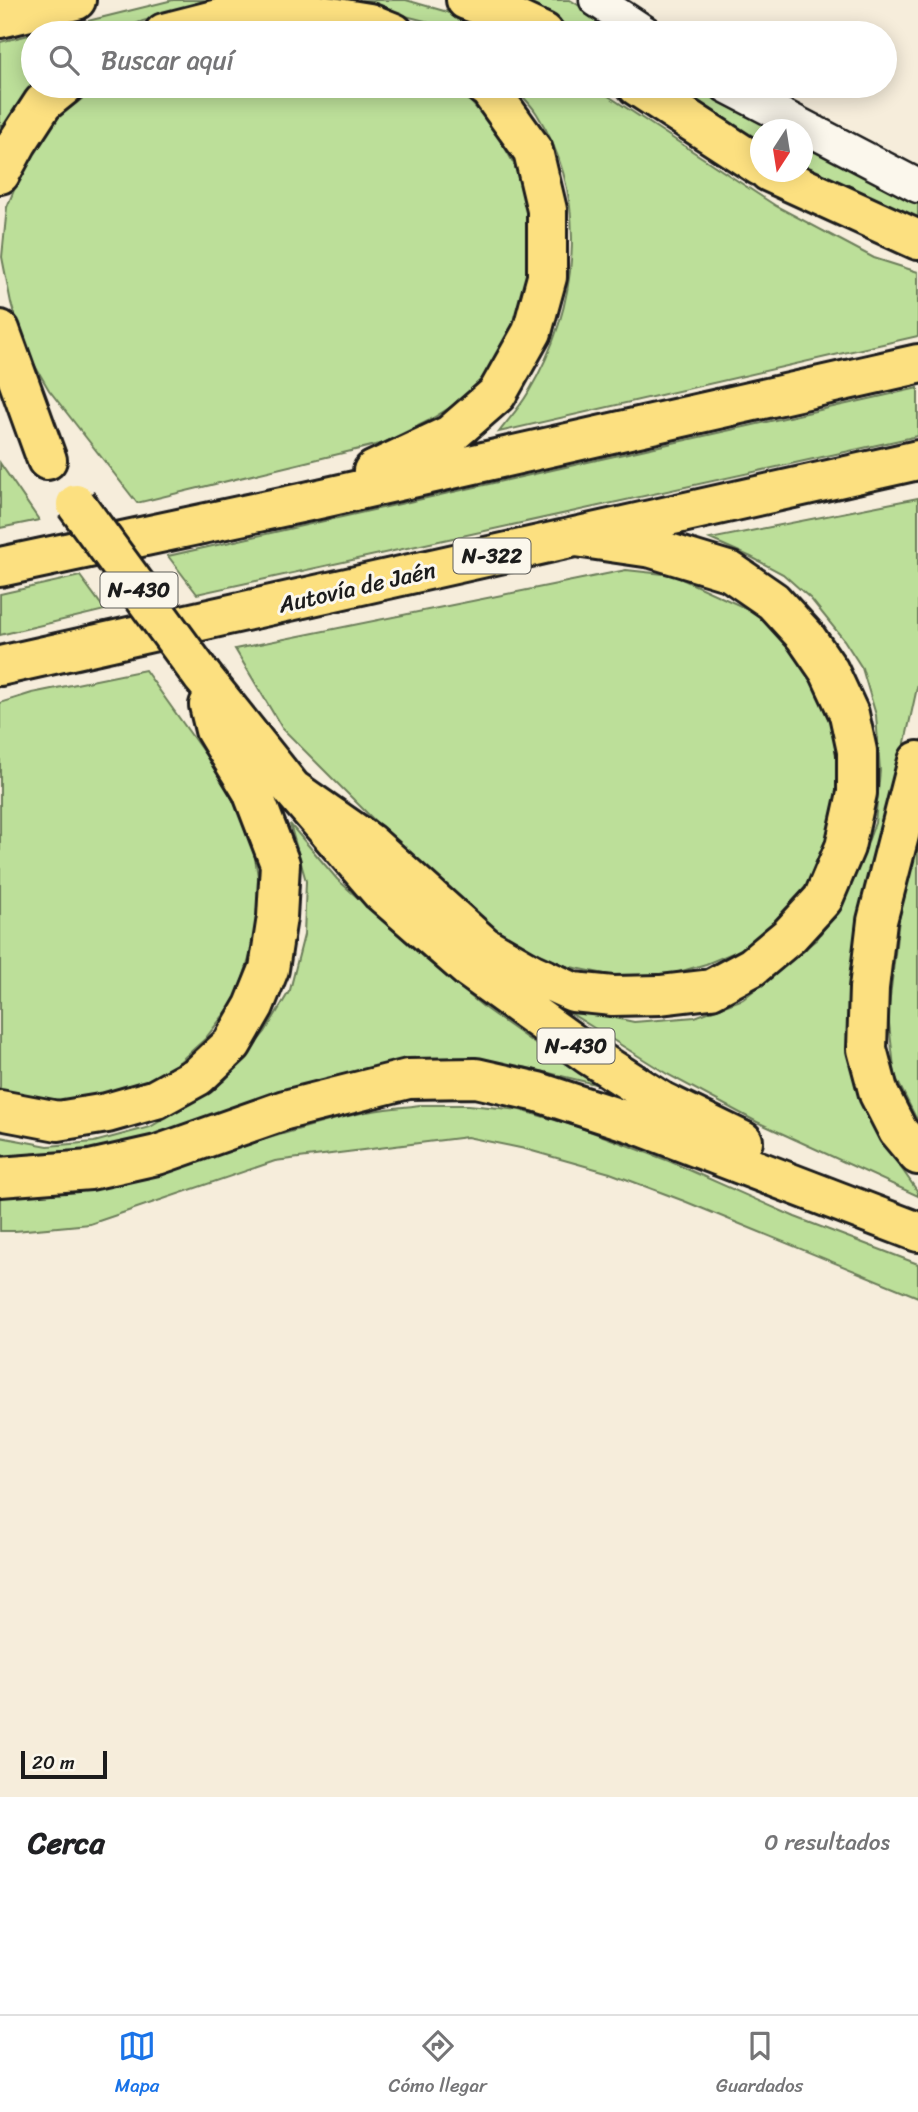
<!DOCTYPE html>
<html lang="es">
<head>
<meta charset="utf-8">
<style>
	body { margin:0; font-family:Sriracha,sans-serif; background:#f6f6f6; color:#202124 }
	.compass { position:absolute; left:750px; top:119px; width:63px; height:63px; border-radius:50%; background:#fff; box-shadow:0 4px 18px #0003; rotate:192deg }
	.scale { position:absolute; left:21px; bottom:18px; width:86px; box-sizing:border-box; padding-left:7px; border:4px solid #1c1c1c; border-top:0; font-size:19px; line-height:24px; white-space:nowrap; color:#1c1c1c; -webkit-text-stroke:5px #fbf7ec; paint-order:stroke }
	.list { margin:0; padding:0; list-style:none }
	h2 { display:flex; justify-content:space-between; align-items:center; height:91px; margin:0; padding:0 28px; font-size:30px }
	h2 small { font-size:23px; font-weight:400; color:#757577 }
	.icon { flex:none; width:38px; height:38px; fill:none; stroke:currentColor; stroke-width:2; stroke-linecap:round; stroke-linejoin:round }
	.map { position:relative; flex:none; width:918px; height:1797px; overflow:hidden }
	.search { position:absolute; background:#fff; box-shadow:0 4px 18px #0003; left:21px; right:21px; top:21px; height:77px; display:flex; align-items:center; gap:18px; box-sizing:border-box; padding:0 24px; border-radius:38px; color:#757577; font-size:26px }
	.sheet { height:217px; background:#fff }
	nav { display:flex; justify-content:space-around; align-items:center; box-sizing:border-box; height:98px; border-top:2px solid #e0e0e0; background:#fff; font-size:19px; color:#757577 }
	nav a { display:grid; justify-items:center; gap:4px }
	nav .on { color:#1a73e8 }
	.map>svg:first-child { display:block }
	.green { fill:#bcdf99; stroke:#6c7e5a; stroke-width:2 }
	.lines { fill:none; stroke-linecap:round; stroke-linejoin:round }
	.street-casing { stroke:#1c1c1c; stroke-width:37 }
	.highway-casing { stroke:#1c1c1c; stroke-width:44 }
	.street { stroke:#fbf7ec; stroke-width:32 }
	.highway { stroke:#fce080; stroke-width:38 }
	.highway-bridge-casing { stroke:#1c1c1c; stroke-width:44; stroke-linecap:butt }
	.highway-bridge { stroke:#fce080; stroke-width:38 }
	.labels { text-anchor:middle; stroke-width:6; stroke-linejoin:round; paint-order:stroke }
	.shield { fill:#fbf7ec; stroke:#5f5e5a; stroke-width:2 }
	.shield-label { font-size:21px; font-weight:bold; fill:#1c1c1c }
	.street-label { font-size:23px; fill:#1c1c1c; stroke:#fbf7ec }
</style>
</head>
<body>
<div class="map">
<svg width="918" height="1797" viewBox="0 0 918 1797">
	<rect width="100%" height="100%" fill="#f6eddb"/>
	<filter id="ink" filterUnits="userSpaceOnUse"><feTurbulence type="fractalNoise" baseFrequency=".0143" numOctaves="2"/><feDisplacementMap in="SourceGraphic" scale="14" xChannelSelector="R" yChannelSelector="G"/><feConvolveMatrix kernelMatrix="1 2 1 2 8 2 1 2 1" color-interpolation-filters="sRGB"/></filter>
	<g filter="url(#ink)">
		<!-- green -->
		<path class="green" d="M173,0H239L204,5L143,21L112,33H39Z
			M294,0H406L451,13L495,33H446L425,21L351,2Z
			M515,0H570L623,33H579L549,15Z
			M33,34V86H39L0,137V42Z
			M98,86H453L471,102L495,130L514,164L525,198L533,243L528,291L511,335L490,370L459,402L428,421L384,443L137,503L49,390L24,347L11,303L2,257L7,207L26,161L58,118Z
			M513,86H593L776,206L874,258L918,272V336L499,432C509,419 520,407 528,393C578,309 591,200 537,114C531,104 521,95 513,86Z
			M664,86H706L781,129L760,130V144Z
			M803,141L918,195V223L803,169Z
			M918,388V436L845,452L197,594L168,556Z
			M0,463L39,520L0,528Z
			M918,498V683L882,848L859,1086L878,1135L918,1192V1196L757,1122L667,1074L559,1006L634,1022L695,1017L743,999L817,939L842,901L859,865L875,823L880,771L876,715L862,668L844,640L811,599L783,574L751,557L710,539Z
			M626,570L673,575L763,616L795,651L816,690L833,729L837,766V803L827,844L809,882L778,922L745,948L706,964L665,976L624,978L566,966L517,943L469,911L413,859L282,728L235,649Z
			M80,576L105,610L0,635V594Z
			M145,670L212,764L231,796L252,840L258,876L257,914L252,949L237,998L205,1039L176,1065L142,1087L89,1099L37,1101L0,1089V703L32,693Z
			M290,824L337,879L424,958L486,1009L538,1046L599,1085L524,1067L468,1062L128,1146L57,1156L0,1159V1137L48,1146L94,1142L150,1127L189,1104L225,1080L265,1032L290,990L304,935L306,881Z
			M918,836V1122L895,1076L888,1015L899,919Z
			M420,1105H468L520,1110L579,1127L669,1161L795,1217L918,1264V1297L684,1201L610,1173L525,1149L467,1137L275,1161L90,1224L15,1231H0V1193C124,1196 238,1141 357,1114C377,1109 399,1108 420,1105Z"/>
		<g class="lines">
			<!-- street casing -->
			<g class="street-casing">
				<path id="street" d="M596,0L646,33
					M726,86L918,186"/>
			</g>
			<!-- highway casing -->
			<g class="highway-casing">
				<path id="highway" d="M466,0L499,12L544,33
					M0,18L76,0
					M164,33L234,15L301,12L369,23L394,33
					M637,86L760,166
					M769,172L918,240
					M0,174L17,143L43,103L64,86
					M0,330L47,460
					M373,471L450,435L497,394L532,332L547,277V210L533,151L489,89L484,86
					M0,567L310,501L918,364
					M0,666L918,460
					M202,676L292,789L381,892L468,968L589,1055L661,1101L743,1141
					M918,761L877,921L869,988L867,1049L879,1094L898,1131L918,1155
					M292,789L368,842L484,946L531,973L573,992L613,996L660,995L711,989L752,967L789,936L823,899L845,847L857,793V751L849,714L829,671L805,636L773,601L731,572L652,548L576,537
					M0,1110L58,1121L107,1113L156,1099L198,1076L232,1044L254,1006L269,969L277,917L280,864L252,791L215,730L209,705
					M0,1177L90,1170L157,1155L285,1110L408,1079L476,1078L538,1092L636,1124L918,1232"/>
			</g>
			<!-- street -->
			<use href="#street" class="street"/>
			<!-- highway -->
			<use href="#highway" class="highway"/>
			<!-- highway-bridge casing -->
			<g class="highway-bridge-casing">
				<path id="highway-bridge" d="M76,504L202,676"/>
			</g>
			<!-- highway-bridge -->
			<use href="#highway-bridge" class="highway-bridge"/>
		</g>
	</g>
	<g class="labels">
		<!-- shield labels -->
		<g class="shield">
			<rect x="453.5" y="538.5" width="77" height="35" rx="5"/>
			<rect x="100.5" y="572.5" width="77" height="35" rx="5"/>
			<rect x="537.5" y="1028.5" width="77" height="35" rx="5"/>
		</g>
		<g class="shield-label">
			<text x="492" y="563">N-322</text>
			<text x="139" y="597">N-430</text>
			<text x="576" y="1053">N-430</text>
		</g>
		<!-- street labels -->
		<g class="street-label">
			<text transform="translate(357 587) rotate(-13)" y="8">Autovía de Jaén</text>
		</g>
	</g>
</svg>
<svg class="compass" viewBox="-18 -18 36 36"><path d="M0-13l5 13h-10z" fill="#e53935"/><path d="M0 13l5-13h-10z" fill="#757577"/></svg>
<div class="scale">20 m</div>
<div class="search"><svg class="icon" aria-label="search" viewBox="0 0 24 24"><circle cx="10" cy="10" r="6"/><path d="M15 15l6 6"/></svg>Buscar aquí</div>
</div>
<section class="sheet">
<h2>Cerca<small>0 resultados</small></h2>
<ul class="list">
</ul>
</section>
<nav>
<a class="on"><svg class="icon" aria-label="map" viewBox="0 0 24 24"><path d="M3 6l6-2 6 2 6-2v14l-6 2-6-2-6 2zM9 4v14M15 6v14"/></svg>Mapa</a>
<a><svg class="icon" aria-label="directions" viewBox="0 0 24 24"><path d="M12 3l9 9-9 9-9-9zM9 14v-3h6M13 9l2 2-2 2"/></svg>Cómo llegar</a>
<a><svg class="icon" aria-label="saved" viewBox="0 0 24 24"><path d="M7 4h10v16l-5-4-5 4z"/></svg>Guardados</a>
</nav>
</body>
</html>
